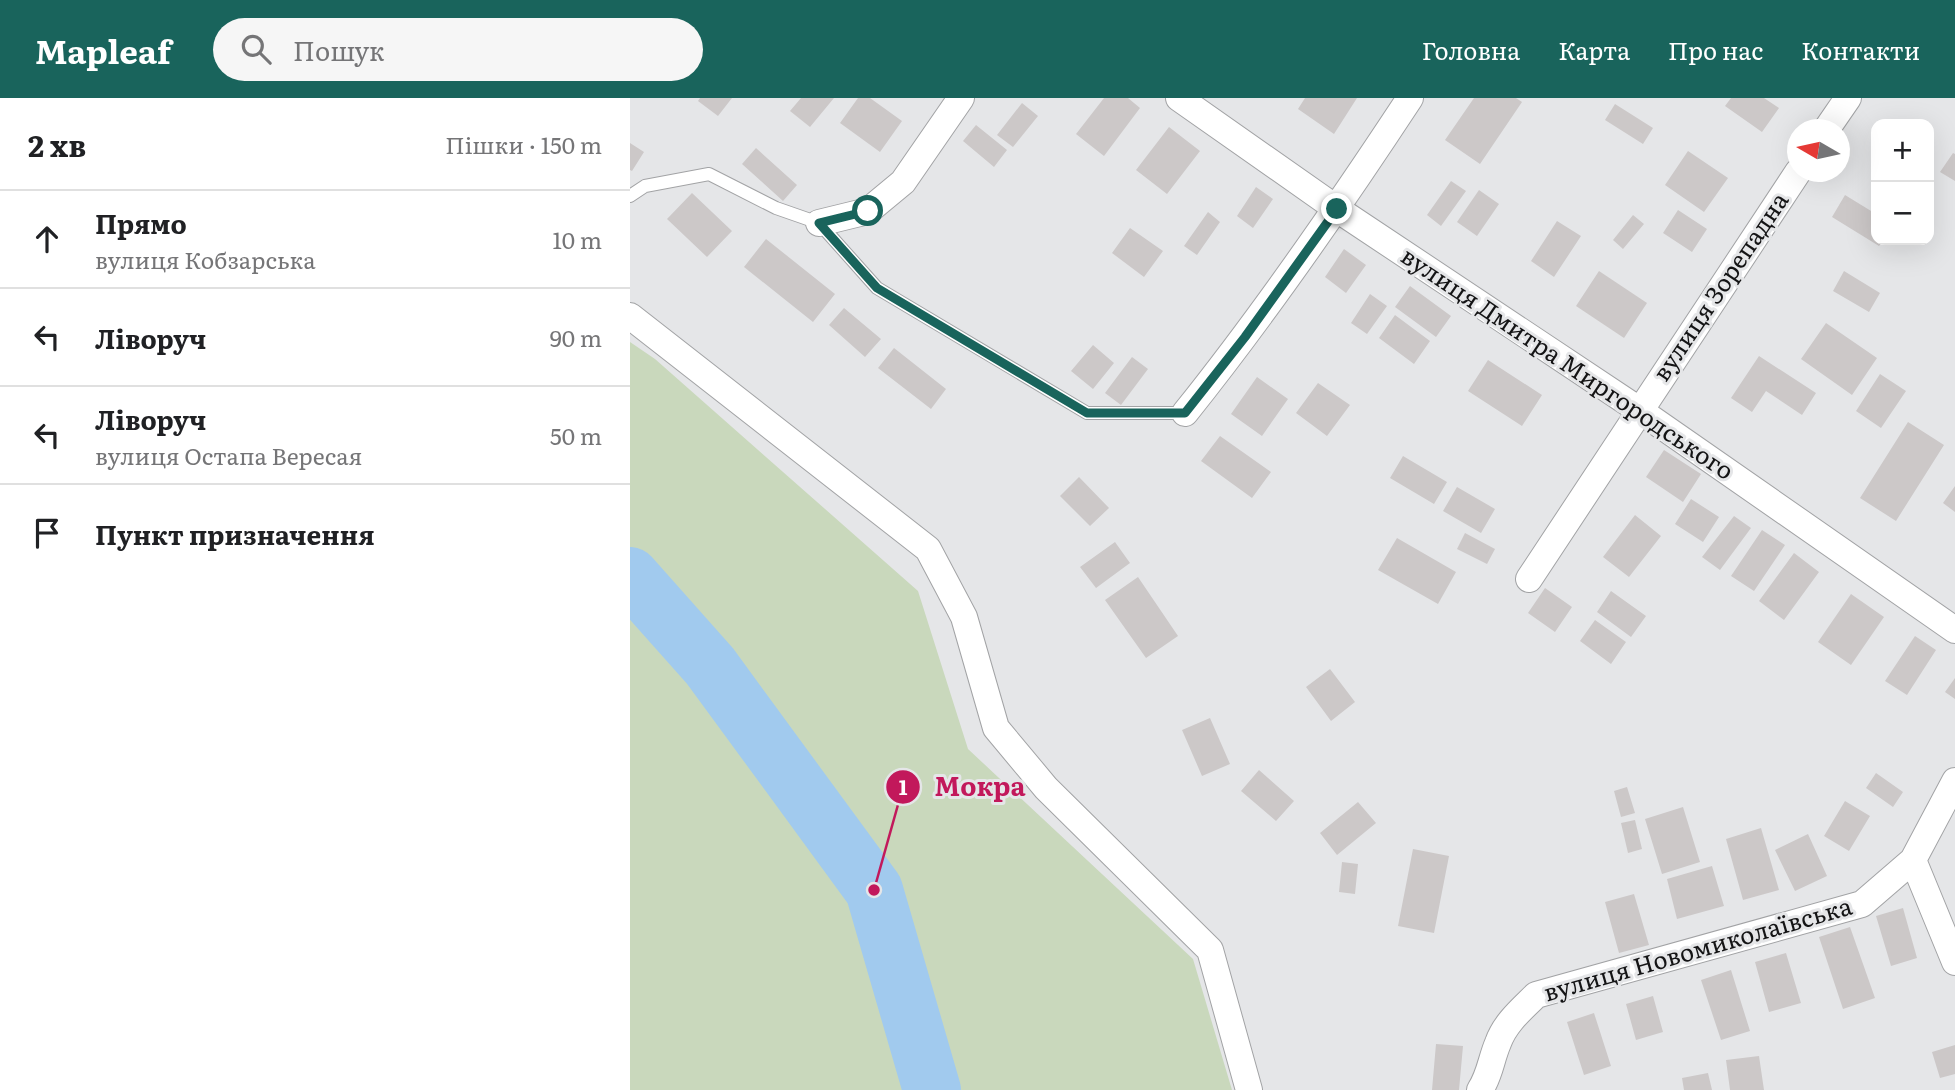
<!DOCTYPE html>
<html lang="uk">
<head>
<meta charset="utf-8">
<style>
	body { margin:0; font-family:Literata,serif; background:#f6f6f6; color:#202124 }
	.controls { position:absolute; right:21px; top:21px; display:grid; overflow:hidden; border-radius:14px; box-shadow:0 7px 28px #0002 }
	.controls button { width:63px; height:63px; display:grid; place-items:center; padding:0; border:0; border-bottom:2px solid #e0e0e0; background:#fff; color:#202124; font:35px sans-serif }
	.compass { position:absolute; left:1157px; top:21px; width:63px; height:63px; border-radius:50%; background:#fff; box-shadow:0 7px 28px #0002; rotate:279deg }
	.stop { position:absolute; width:21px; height:21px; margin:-16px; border:5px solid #19645c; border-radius:50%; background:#fff }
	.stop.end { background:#19645c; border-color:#fff; box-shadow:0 2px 7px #0008 }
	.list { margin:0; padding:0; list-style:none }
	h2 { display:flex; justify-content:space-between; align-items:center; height:91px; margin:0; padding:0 28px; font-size:30px }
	h2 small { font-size:23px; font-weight:400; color:#757577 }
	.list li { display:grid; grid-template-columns:46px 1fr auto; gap:21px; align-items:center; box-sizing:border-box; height:98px; padding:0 28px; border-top:2px solid #e0e0e0 }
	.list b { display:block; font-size:26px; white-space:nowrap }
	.list p { margin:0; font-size:23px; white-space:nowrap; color:#757577 }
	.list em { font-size:23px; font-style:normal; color:#757577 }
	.icon { flex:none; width:38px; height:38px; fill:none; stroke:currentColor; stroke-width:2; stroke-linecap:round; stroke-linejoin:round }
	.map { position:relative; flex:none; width:1325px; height:992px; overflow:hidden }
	header { display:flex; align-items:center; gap:42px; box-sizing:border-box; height:98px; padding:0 35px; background:#19645c; color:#fff }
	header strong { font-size:33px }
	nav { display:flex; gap:38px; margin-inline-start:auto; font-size:24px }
	.search { width:490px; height:63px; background:#f6f6f6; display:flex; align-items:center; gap:18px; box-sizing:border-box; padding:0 24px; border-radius:38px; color:#757577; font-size:26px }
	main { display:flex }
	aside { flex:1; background:#fff }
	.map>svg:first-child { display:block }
	.green { fill:#c9d8bc }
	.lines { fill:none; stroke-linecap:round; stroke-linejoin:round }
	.river { stroke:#a1caee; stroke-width:58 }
	.building { fill:#ccc8c8 }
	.service-casing { stroke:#a2a3a5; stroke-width:14 }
	.minor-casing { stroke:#a2a3a5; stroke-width:28 }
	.service { stroke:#fff; stroke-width:12 }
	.minor { stroke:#fff; stroke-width:26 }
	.route { stroke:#19645c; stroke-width:9 }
	.labels { text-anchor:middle; stroke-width:6; stroke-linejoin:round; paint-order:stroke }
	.street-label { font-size:24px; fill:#141415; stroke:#e5e6e8 }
	.leader { fill:none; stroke:#c2185b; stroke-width:2.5 }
	.callout-dot { fill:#c2185b; stroke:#e5e6e8; stroke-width:2.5 }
	.mark-label { font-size:21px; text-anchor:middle; font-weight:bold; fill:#fff }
	.callout-label { font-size:26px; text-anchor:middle; font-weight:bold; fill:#c2185b; stroke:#e5e6e8; stroke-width:6; stroke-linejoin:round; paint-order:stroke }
</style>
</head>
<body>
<header>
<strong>Mapleaf</strong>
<div class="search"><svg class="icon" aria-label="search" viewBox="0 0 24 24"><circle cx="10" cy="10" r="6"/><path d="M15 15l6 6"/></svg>Пошук</div>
<nav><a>Головна</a><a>Карта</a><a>Про нас</a><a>Контакти</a></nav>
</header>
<main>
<aside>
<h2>2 хв<small>Пішки · 150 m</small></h2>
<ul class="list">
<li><svg class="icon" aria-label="ahead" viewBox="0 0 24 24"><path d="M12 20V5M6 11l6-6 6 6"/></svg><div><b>Прямо</b><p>вулиця Кобзарська</p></div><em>10 m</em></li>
<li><svg class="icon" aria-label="left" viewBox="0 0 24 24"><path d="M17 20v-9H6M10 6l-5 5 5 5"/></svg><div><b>Ліворуч</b></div><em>90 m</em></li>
<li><svg class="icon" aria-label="left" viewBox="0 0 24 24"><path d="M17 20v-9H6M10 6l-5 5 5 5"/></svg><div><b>Ліворуч</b><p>вулиця Остапа Вересая</p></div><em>50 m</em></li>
<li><svg class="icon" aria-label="arrive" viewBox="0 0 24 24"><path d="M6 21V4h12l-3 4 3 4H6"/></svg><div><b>Пункт призначення</b></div></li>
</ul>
</aside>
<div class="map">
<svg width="1325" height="992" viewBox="0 0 1325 992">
	<rect width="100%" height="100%" fill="#e5e6e8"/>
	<!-- green -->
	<path class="green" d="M0,244L25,261L288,493L338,651L563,861L602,992H0Z"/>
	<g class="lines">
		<!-- river -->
		<path class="river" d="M0,478L80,568L244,792L302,992"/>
	</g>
	<!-- building -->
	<path class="building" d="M70,0H102L88,18L68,3Z
		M171,0H204L180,29L160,13Z
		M228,0H240L272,23L250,54L210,25Z
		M474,0H498L510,10L474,58L446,36Z
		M675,0H727L704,36L668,11Z
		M844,0H886L892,4L850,66L815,42Z
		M1101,0H1134L1149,10L1132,34L1095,8Z
		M392,5L408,18L383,49L367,37Z
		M985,6L1023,30L1013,46L975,22Z
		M346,27L377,52L364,69L333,43Z
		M539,29L570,53L537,96L506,72Z
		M0,45L14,54L2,73L0,72Z
		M126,50L167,87L153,103L112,66Z
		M1058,53L1098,80L1074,114L1035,87Z
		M1323,55L1325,56V83L1310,74Z
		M821,83L836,93L811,128L797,117Z
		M626,89L643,101L623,130L607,118Z
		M849,92L869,106L847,138L827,124Z
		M62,95L102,133L77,159L37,121Z
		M1215,97L1246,116V142H1254L1249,148L1202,119Z
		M1048,112L1077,131L1062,154L1033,135Z
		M578,114L590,124L567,157L554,148Z
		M1003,117L1014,126L993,151L983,142Z
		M927,123L951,138L924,179L901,163Z
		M500,130L533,153L514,179L482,155Z
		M136,141L205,196L183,224L114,169Z
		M714,151L736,167L716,195L695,179Z
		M969,173L1017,205L994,240L946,208Z
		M1214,173L1250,195L1239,214L1203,193Z
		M780,188L821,218L806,239L765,209Z
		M740,196L757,208L737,236L721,225Z
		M214,210L251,241L235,259L199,227Z
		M765,217L800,243L784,266L749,240Z
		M1196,225L1247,260L1222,297L1171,261Z
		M463,247L484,265L463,291L441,273Z
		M264,250L316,291L301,311L248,270Z
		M1129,258L1186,295L1172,317L1136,293L1122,314L1101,300Z
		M502,259L518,271L491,307L475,295Z
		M858,262L912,297L892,328L838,293Z
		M1250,276L1276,293L1251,330L1226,313Z
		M627,279L658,301L632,338L601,316Z
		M688,285L720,307L697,338L666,315Z
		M1278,324L1314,347L1266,423L1230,400Z
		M590,338L641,374L622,400L571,363Z
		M1034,352L1071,376L1053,404L1016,379Z
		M773,358L817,384L804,406L760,380Z
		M449,379L479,410L460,428L430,398Z
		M1325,388V414L1313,405Z
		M827,389L865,411L851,435L813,413Z
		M1061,401L1089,419L1073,444L1045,426Z
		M1005,417L1031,438L999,479L973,459Z
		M1104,418L1121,430L1090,472L1072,459Z
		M1132,432L1155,447L1124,493L1101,478Z
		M835,435L865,451L857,466L827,451Z
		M767,440L826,474L808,506L748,472Z
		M485,444L500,465L466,490L450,469Z
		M1164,455L1189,474L1154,522L1129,503Z
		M508,479L548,538L516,560L475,502Z
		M915,490L942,509L925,534L898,515Z
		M981,493L1016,518L1001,539L967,514Z
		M1221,496L1254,519L1221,567L1188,544Z
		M965,522L996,544L981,566L950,543Z
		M1285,538L1306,552L1277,597L1255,583Z
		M700,571L725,604L701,623L676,589Z
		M1325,580V601L1315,594Z
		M580,620L600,666L572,678L552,632Z
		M629,672L664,703L646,723L611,693Z
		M1246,675L1273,694L1263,709L1236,690Z
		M997,689L1005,715L991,719L984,693Z
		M1215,703L1240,718L1219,753L1194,738Z
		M728,704L746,725L707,757L690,735Z
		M1053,709L1070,764L1032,776L1015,721Z
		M1005,722L1012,751L998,755L991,725Z
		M1131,730L1149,792L1113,802L1096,741Z
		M1178,736L1197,778L1165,793L1145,752Z
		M783,751L819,758L804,835L768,828Z
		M712,764L728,766L725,796L709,794Z
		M1082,768L1094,808L1047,821L1037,781Z
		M1004,796L1019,847L989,855L975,804Z
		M1273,810L1287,860L1261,868L1246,818Z
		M1220,829L1245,900L1213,911L1189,839Z
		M1156,855L1171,905L1139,914L1125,864Z
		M1101,872L1120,933L1091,942L1071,882Z
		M1023,898L1033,934L1006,942L996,906Z
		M964,915L981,968L954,977L937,924Z
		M806,946L833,948L829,992H802Z
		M1325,947V976L1310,980L1302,954Z
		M1129,958L1134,992H1100L1096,962Z
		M1078,975L1082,992H1054L1052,980Z"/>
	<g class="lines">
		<!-- service casing -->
		<g class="service-casing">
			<path id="service" d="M0,98L15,88L79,76L146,110L189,125L247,190L457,315H555"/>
		</g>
		<!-- minor casing -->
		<g class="minor-casing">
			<path id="minor" d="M549,0L707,111L1009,312L1325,532
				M1196,32L1218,0
				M189,125L238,113L273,84L331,0
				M0,218L298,451L334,519L366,630L416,690L580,852L619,992
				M555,315C636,214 709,108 780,0
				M899,481L1168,74
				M1283,762L1325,864
				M850,992C860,977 861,961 868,945C875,925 892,911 906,897L1232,806L1283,762L1325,683"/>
		</g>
		<!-- service -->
		<use href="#service" class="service"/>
		<!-- minor -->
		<use href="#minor" class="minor"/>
	</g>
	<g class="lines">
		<!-- route -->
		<path class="route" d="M238,113L189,125L247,190L457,315H555L615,239L707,111"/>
	</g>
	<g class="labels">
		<!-- street labels -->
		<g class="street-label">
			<text transform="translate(1091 189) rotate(-56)" y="8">вулиця Зорепадна</text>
			<text transform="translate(937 266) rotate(34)" y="8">вулиця Дмитра Миргородського</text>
			<text transform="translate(1068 852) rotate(-16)" y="8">вулиця Новомиколаївська</text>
		</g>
	</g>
	<!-- callouts -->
	<path class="leader" d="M244 792L273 689"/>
	<g class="callout-dot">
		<circle cx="244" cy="792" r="7"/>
		<circle cx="273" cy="689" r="18"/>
	</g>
	<g class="mark-label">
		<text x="273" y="697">1</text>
	</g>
	<g class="callout-label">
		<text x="350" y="698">Мокра</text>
	</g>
</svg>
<div class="controls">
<button>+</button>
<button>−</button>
</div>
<svg class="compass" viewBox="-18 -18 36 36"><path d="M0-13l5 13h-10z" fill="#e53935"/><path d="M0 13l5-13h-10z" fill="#757577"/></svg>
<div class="stop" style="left:238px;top:113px"></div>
<div class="stop end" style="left:707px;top:111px"></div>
</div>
</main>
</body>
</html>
